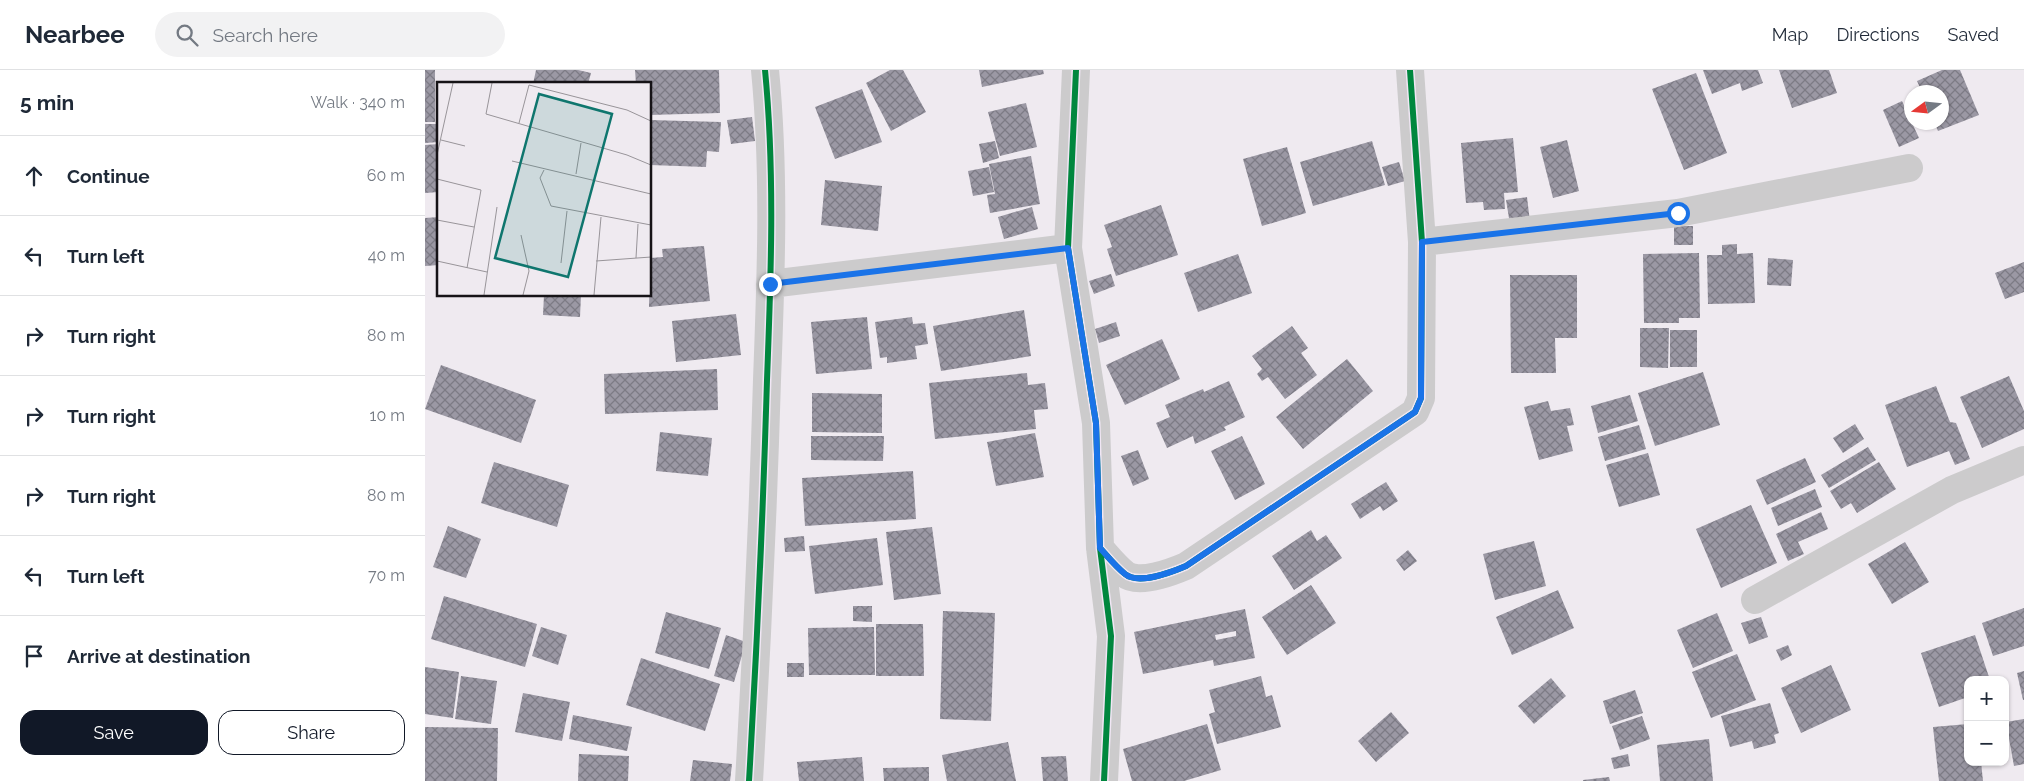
<!DOCTYPE html>
<html lang="en">
<head>
<meta charset="utf-8">
<style>
	body { margin:0; font-family:Raleway,sans-serif; background:#f2f2f3; color:#1f2937 }
	.controls { position:absolute; right:15px; bottom:15px; display:grid; overflow:hidden; border-radius:10px; box-shadow:0 1px 4px #0004 }
	.controls button { width:45px; height:45px; display:grid; place-items:center; padding:0; border:0; border-bottom:1px solid #e0e1e3; background:#fff; color:#1f2937; font:25px sans-serif }
	.compass { position:absolute; left:1479px; top:15px; width:45px; height:45px; border-radius:50%; background:#fff; box-shadow:0 1px 4px #0004; rotate:255deg }
	.stop { position:absolute; width:15px; height:15px; margin:-11px; border:4px solid #1a73e8; border-radius:50%; background:#fff }
	.stop.end { background:#1a73e8; border-color:#fff; box-shadow:0 1px 5px #0008 }
	.list { margin:0; padding:0; list-style:none }
	h2 { display:flex; justify-content:space-between; align-items:center; height:65px; margin:0; padding:0 20px; font-size:21px }
	h2 small { font-size:16px; font-weight:400; color:#747a83 }
	.list li { display:grid; grid-template-columns:32px 1fr auto; gap:15px; align-items:center; box-sizing:border-box; height:80px; padding:0 20px; border-top:1px solid #e0e1e3 }
	.list b { display:block; font-size:19px; white-space:nowrap }
	.list em { font-size:16px; font-style:normal; color:#747a83 }
	.actions { display:flex; gap:10px; padding:15px 20px }
	.actions a { flex:1; padding:11px 0; border:1px solid #111827; border-radius:15px; text-align:center; font-size:18px; color:#111827 }
	.actions .main { background:#111827; color:#fff }
	.icon { flex:none; width:28px; height:28px; fill:none; stroke:currentColor; stroke-width:2; stroke-linecap:round; stroke-linejoin:round }
	.map { position:relative; flex:none; width:1599px; height:711px; overflow:hidden }
	header { display:flex; align-items:center; gap:30px; box-sizing:border-box; height:70px; padding:0 25px; background:#fff; border-bottom:1px solid #e0e1e3 }
	header strong { font-size:24px }
	nav { display:flex; gap:28px; margin-inline-start:auto; font-size:18px }
	.search { width:350px; height:45px; background:#f2f2f3; display:flex; align-items:center; gap:12px; box-sizing:border-box; padding:0 18px; border-radius:28px; color:#747a83; font-size:19px }
	main { display:flex }
	aside { flex:1; background:#fff }
	.map>svg:first-child { display:block }
	.building { fill:url(#building-cross-hatch); fill-rule:evenodd }
	.lines { fill:none; stroke-linecap:round; stroke-linejoin:round }
	.minor { stroke:#cccbcc; stroke-width:28 }
	.cycleway-casing { stroke:#f0e6f4; stroke-width:9 }
	.cycleway { stroke:#00873e; stroke-width:6 }
	.route { stroke:#1a73e8; stroke-width:6 }
	.inset-road { fill:none; stroke:#989499; stroke-width:1 }
	.view { fill:#0f766e; fill-opacity:0.15; stroke:#0f766e; stroke-width:2.5 }
	.inset-edge { fill:none; stroke:#161317; stroke-width:2.5 }
</style>
</head>
<body>
<header>
<strong>Nearbee</strong>
<div class="search"><svg class="icon" aria-label="search" viewBox="0 0 24 24"><circle cx="10" cy="10" r="6"/><path d="M15 15l6 6"/></svg>Search here</div>
<nav><a>Map</a><a>Directions</a><a>Saved</a></nav>
</header>
<main>
<aside>
<h2>5 min<small>Walk · 340 m</small></h2>
<ul class="list">
<li><svg class="icon" aria-label="ahead" viewBox="0 0 24 24"><path d="M12 20V5M6 11l6-6 6 6"/></svg><div><b>Continue</b></div><em>60 m</em></li>
<li><svg class="icon" aria-label="left" viewBox="0 0 24 24"><path d="M17 20v-9H6M10 6l-5 5 5 5"/></svg><div><b>Turn left</b></div><em>40 m</em></li>
<li><svg class="icon" aria-label="right" viewBox="0 0 24 24"><path d="M7 20v-9h11M14 6l5 5-5 5"/></svg><div><b>Turn right</b></div><em>80 m</em></li>
<li><svg class="icon" aria-label="right" viewBox="0 0 24 24"><path d="M7 20v-9h11M14 6l5 5-5 5"/></svg><div><b>Turn right</b></div><em>10 m</em></li>
<li><svg class="icon" aria-label="right" viewBox="0 0 24 24"><path d="M7 20v-9h11M14 6l5 5-5 5"/></svg><div><b>Turn right</b></div><em>80 m</em></li>
<li><svg class="icon" aria-label="left" viewBox="0 0 24 24"><path d="M17 20v-9H6M10 6l-5 5 5 5"/></svg><div><b>Turn left</b></div><em>70 m</em></li>
<li><svg class="icon" aria-label="arrive" viewBox="0 0 24 24"><path d="M6 21V4h12l-3 4 3 4H6"/></svg><div><b>Arrive at destination</b></div></li>
</ul>
<div class="actions"><a class="main">Save</a><a>Share</a></div>
</aside>
<div class="map">
<svg width="1599" height="711" viewBox="0 0 1599 711">
	<defs>
		<pattern id="building-cross-hatch" width="8" height="8" patternUnits="userSpaceOnUse" patternTransform="scale(1.25)"><rect width="8" height="8" fill="#9b98a4"/><path d="M0 0l8 8M0 8l8-8" fill="none" stroke="#7d7b85"/></pattern>
	</defs>
	<rect width="100%" height="100%" fill="#efeaf0"/>
	<!-- building -->
	<path class="building" d="M0,0H10V52H0Z
		M111,0H153L166,3L163,14H108Z
		M210,0H294L295,43L225,45V14H211Z
		M465,0H478L501,42L466,61L441,13Z
		M554,0H618L619,4L557,17Z
		M1278,0H1333L1338,13L1317,21L1315,13L1287,24Z
		M1354,0H1404L1412,23L1367,38Z
		M1517,0H1535L1554,45L1513,61L1509,52H1516V22H1497L1492,11Z
		M1271,3L1302,83L1259,100L1227,19Z
		M437,19L457,72L410,89L390,37Z
		M1477,31L1494,68L1474,77L1458,40Z
		M601,33L612,77L575,86L563,42Z
		M327,47L330,71L306,74L302,50Z
		M225,50L296,52L294,82L282,81L281,97L225,95Z
		M0,54H14V72L0,73Z
		M1088,68L1093,122L1079,123L1080,139L1059,140L1058,132L1041,133L1036,73Z
		M1142,70L1154,121L1128,128L1115,77Z
		M570,71L574,88L558,93L554,74Z
		M947,71L960,115L888,136L875,92Z
		M14,74V122L0,123V75Z
		M862,77L881,143L837,156L818,89Z
		M606,86L615,134L565,143L562,125L570,124L564,94Z
		M974,92L980,111L963,116L957,97Z
		M564,97L569,122L548,126L543,101Z
		M400,110L457,116L453,161L396,155Z
		M1102,127L1105,152L1085,154L1081,130Z
		M736,135L753,185L691,206L682,179L687,177L679,155Z
		M607,137L613,159L579,169L573,147Z
		M14,147V195L0,196V148Z
		M1249,156H1268V175H1249Z
		M1312,174V184L1328,183L1330,233L1283,234L1282,185H1297V175Z
		M279,176L285,231L224,237L225,188L238,187L237,179Z
		M1274,183L1275,248H1254V253H1219L1218,184Z
		M813,184L827,223L773,242L759,203Z
		M1343,188L1368,190L1366,216L1342,215Z
		M1599,192V222L1580,229L1570,203Z
		M686,204L690,216L669,224L664,211Z
		M1085,205H1152V268H1130L1131,303H1086Z
		M119,225H156L155,247L118,245Z
		M599,240L606,286L516,301L508,256Z
		M311,244L316,285L251,292L247,251Z
		M442,247L447,299L391,304L386,252Z
		M487,247L488,254L500,253L503,274L490,276L492,289L462,293V287L455,288L450,252Z
		M691,252L695,266L674,273L670,259Z
		M867,256L883,278L876,283L892,305L860,329L843,307L837,311L832,304L837,299L827,286Z
		M1215,258H1244L1243,298L1215,297Z
		M1245,260H1272V297H1245Z
		M737,269L755,309L700,335L681,295Z
		M922,289L948,321L878,379L851,347Z
		M16,295L111,330L96,373L0,339Z
		M292,299L293,340L180,344L179,304Z
		M1278,302L1295,355L1230,376L1213,323Z
		M602,303L603,315L620,313L623,339L609,340L611,359L510,369L504,313Z
		M1584,306L1599,341V359L1557,378L1535,327Z
		M804,311L820,347L799,357L801,360L770,374L768,366L742,378L731,353L745,347L740,335L778,319L779,322Z
		M1511,316L1525,352L1531,353L1545,389L1530,395L1524,381L1482,397L1460,335Z
		M387,323L457,324V363L387,362Z
		M1205,325L1213,351L1173,363L1166,336Z
		M1123,331L1126,341L1145,338L1149,355L1142,356L1148,381L1114,390L1099,337Z
		M1430,354L1439,369L1418,383L1408,368Z
		M1214,355L1221,379L1180,391L1173,367Z
		M235,362L287,368L283,406L231,401Z
		M610,363L619,407L571,416L562,372Z
		M386,366H459L458,391L386,390Z
		M817,366L840,414L810,430L786,381Z
		M1443,377L1451,390L1404,418L1396,405Z
		M713,380L724,409L708,416L696,386Z
		M1223,383L1235,425L1194,437L1181,395Z
		M1380,388L1391,412L1342,435L1331,410Z
		M69,392L144,415L132,457L56,433Z
		M1454,392L1471,419L1432,443L1426,433L1416,439L1405,421Z
		M488,401L491,449L380,456L377,408Z
		M961,412L973,431L958,441L955,436L935,449L926,434Z
		M1390,419L1397,437L1353,456L1346,438Z
		M1326,435L1352,493L1296,518L1271,459Z
		M1396,442L1403,459L1373,472L1379,484L1363,491L1351,464Z
		M23,456L56,469L41,508L8,497Z
		M507,457L516,524L469,530L461,462Z
		M886,460L892,471L901,465L917,488L869,520L847,486Z
		M379,466L380,481L360,482L359,468Z
		M452,468L458,515L390,524L384,476Z
		M1109,471L1121,516L1070,530L1058,484Z
		M1480,472L1504,512L1467,534L1443,494Z
		M983,480L992,491L979,501L971,490Z
		M886,515L911,553L862,585L837,547Z
		M1133,520L1149,558L1087,585L1071,547Z
		M19,526L112,554L100,597L6,569Z
		M428,536H447V552L428,551Z
		M1599,538V576L1568,586L1557,553Z
		M820,539L830,588L789,596L788,590L718,604L709,562ZM811,561V566L791,570L790,565Z
		M518,541L570,543L566,651L515,649Z
		M241,542L296,558L284,599L230,583Z
		M1292,543L1308,581L1268,598L1252,560Z
		M1336,547L1343,567L1324,574L1316,553Z
		M451,554H498L499,606H451Z
		M116,557L142,565L133,595L107,586Z
		M449,557L450,605H384L383,558Z
		M301,565L321,572L309,612L289,606Z
		M1550,565L1565,610H1543V627L1514,637L1496,583Z
		M1363,575L1367,585L1356,591L1351,580Z
		M1312,584L1331,630L1286,648L1267,602Z
		M216,588L295,614L280,661L201,635Z
		M362,593H379V607H362Z
		M1406,595L1426,640L1376,663L1356,618Z
		M0,597L34,602L28,648L0,644Z
		M1599,601V630H1598L1592,603Z
		M36,606L72,611L66,654L30,649Z
		M836,606L841,627L847,625L856,657L792,674L784,644L790,642L784,620Z
		M1126,608L1141,626L1109,654L1093,636Z
		M1210,620L1218,643L1185,654L1178,631Z
		M98,623L145,632L137,671L90,662Z
		M1345,633L1354,663L1349,665L1351,673L1329,679L1327,671L1305,677L1296,646Z
		M966,642L984,663L951,692L933,671Z
		M148,645L207,657L202,681L144,669Z
		M1217,646L1225,669L1195,680L1187,656Z
		M1599,649V694L1589,696L1581,652Z
		M782,654L796,700L759,711H707L698,679Z
		M1543,654V692H1556L1558,711H1514L1508,657Z
		M0,657L73,658L72,711H0Z
		M1284,669L1288,711H1235L1232,675Z
		M583,672L591,711H522L517,685Z
		M154,684L204,686L203,711H153Z
		M1203,684L1205,696L1189,699L1186,688Z
		M641,686L643,711H618L616,687Z
		M437,687L439,711H374L372,692Z
		M268,690L307,694L305,711H265Z
		M504,697V711H459L458,698Z
		M1184,707L1185,711H1158V710Z"/>
	<g class="lines">
		<!-- minor -->
		<path class="minor" d="M651,0L643,178L671,353L675,478L686,566L679,711
			M997,172L1253,143L1484,98
			M345,214L643,178
			M675,478C683,487 691,497 700,504C713,515 747,502 761,496L990,342L996,328L997,172L985,0
			M1330,530L1527,420L1599,390
			M324,711C332,577 338,444 342,310C346,207 350,103 340,0"/>
		<!-- cycleway casing -->
		<g class="cycleway-casing">
			<path id="cycleway" d="M651,0L643,178L671,353L675,478L686,566L679,711
				M675,478C683,487 691,497 700,504C713,515 747,502 761,496L990,342L996,328L997,172L985,0
				M324,711C332,577 338,444 342,310C346,207 350,103 340,0"/>
		</g>
		<!-- cycleway -->
		<use href="#cycleway" class="cycleway"/>
	</g>
	<g class="lines">
		<!-- route -->
		<path class="route" d="M345,214L643,178L671,353L675,478C683,487 691,497 700,504C713,515 747,502 761,496L990,342L996,328L997,172L1253,143"/>
	</g>
	<!-- overview -->
	<g transform="translate(12 12)">
		<rect width="214" height="214" fill="#efeaf0"/>
		<path class="inset-road" d="M55,1L49,32L190,73L214,83M92,3L190,28L214,39M82,41L92,3M4,58L28,64M0,73L16,1M75,79L214,112M107,88L103,96L114,124L214,143M139,92L144,61M0,97L44,108L30,186M0,138L37,145M84,153L92,189L86,213M199,176L201,142M0,179L50,190M159,179L214,175M124,181L130,129M47,213L60,125M157,213L164,135"/>
		<path class="view" d="M102,12L175,32L131,195L58,176Z"/>
		<rect width="214" height="214" class="inset-edge"/>
	</g>
</svg>
<div class="controls">
<button>+</button>
<button>−</button>
</div>
<svg class="compass" viewBox="-18 -18 36 36"><path d="M0-13l5 13h-10z" fill="#e53935"/><path d="M0 13l5-13h-10z" fill="#747a83"/></svg>
<div class="stop" style="left:1253px;top:143px"></div>
<div class="stop end" style="left:345px;top:214px"></div>
</div>
</main>
</body>
</html>
